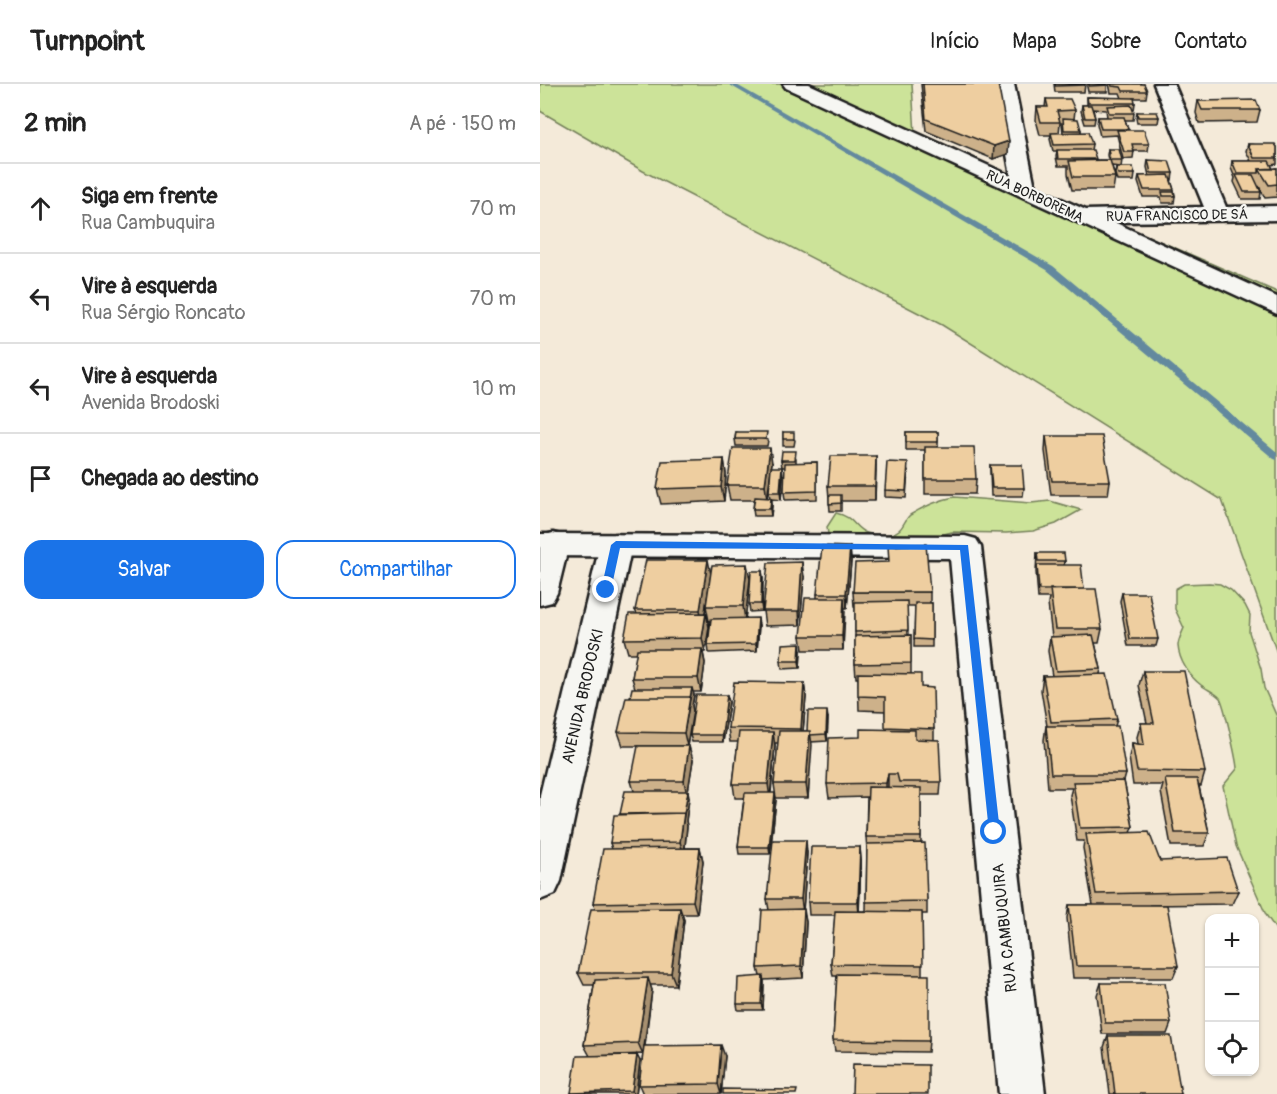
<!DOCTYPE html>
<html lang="pt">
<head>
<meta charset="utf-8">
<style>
	body { margin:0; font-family:Pangolin,sans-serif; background:#f6f6f6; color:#222 }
	.controls { position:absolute; right:18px; bottom:18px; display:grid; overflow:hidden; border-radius:12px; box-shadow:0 2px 4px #0004 }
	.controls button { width:54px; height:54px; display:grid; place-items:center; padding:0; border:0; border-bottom:2px solid #e0e0e0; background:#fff; color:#222; font:30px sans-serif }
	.stop { position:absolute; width:18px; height:18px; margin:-14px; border:4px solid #1a73e8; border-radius:50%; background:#fff }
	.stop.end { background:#1a73e8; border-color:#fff; box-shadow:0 2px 6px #0008 }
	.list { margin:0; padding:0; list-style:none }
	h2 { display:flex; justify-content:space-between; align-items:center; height:78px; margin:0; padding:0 24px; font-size:26px }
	h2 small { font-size:20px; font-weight:400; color:#767676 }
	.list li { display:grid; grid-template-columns:39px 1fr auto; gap:18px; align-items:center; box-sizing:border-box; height:90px; padding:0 24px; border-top:2px solid #e0e0e0 }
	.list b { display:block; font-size:22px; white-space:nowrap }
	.list p { margin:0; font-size:20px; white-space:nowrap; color:#767676 }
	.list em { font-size:20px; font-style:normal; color:#767676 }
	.actions { display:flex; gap:12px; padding:18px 24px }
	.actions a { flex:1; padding:14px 0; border:2px solid #1a73e8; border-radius:18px; text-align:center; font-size:21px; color:#1a73e8 }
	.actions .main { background:#1a73e8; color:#fff }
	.icon { flex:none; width:33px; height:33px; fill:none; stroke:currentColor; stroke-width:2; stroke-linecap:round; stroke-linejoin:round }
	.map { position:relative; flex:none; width:737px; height:1010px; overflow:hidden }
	header { display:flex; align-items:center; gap:36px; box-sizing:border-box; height:84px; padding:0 30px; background:#fff; border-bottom:2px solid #e0e0e0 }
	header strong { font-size:28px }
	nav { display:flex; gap:33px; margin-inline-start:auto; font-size:21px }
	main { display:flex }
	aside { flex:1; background:#fff }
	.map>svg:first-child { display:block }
	.green { fill:#cce399; stroke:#74805a; stroke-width:1.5 }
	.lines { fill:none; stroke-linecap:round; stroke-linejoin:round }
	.stream { fill:#63899e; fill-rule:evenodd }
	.street-casing { stroke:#1c1c1c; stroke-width:5 }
	.secondary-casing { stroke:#1c1c1c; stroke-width:5 }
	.street { fill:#f6f6f2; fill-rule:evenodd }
	.secondary { fill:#f6f6f2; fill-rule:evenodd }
	.wall { fill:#cdb18a; stroke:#1c1c1c; stroke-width:1.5; fill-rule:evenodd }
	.shaded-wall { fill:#a79070; stroke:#1c1c1c; stroke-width:1.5 }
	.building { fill:#eecea0; stroke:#1c1c1c; stroke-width:1.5 }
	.route { fill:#1a73e8 }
	.labels { text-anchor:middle; stroke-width:4.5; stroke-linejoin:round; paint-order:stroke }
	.far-street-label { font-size:14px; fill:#1c1c1c; stroke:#f6f6f2 }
	.street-label { font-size:16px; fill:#1c1c1c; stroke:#f6f6f2 }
</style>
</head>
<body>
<header>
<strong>Turnpoint</strong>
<nav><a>Início</a><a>Mapa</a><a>Sobre</a><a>Contato</a></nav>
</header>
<main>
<aside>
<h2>2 min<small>A pé · 150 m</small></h2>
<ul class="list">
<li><svg class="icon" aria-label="ahead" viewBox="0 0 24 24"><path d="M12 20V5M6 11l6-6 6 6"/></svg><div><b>Siga em frente</b><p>Rua Cambuquira</p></div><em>70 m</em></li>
<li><svg class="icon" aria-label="left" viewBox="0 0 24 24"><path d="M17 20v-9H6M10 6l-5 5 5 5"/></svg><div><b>Vire à esquerda</b><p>Rua Sérgio Roncato</p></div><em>70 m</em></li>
<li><svg class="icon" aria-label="left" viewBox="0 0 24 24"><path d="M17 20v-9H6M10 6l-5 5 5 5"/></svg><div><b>Vire à esquerda</b><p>Avenida Brodoski</p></div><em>10 m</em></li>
<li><svg class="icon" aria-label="arrive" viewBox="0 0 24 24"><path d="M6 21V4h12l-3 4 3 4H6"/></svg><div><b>Chegada ao destino</b></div></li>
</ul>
<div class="actions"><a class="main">Salvar</a><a>Compartilhar</a></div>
</aside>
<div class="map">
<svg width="737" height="1010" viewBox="0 0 737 1010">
	<rect width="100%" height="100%" fill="#f4ead9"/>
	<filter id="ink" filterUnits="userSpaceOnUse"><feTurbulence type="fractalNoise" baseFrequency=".0167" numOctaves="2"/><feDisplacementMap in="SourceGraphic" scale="12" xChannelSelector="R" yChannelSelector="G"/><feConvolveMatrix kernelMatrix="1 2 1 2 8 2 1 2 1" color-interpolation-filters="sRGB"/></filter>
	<g filter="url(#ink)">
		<!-- green -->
		<path class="green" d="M0,0H372L375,51L737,208V569L682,416L402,241L103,87L0,27Z
			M414,413L491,419L510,417L541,426L516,440L493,447L466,449L412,448L392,453L295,452L288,450L287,443L296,429C315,433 314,445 327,449C335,452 352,452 359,446C364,442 365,435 370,431C383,423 399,416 414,413Z
			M669,499L680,500L691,506L705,521L710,531L709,548L721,585L724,604L737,633V847L726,831L696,762L683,702L697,685C697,678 684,619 680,614C676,609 666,605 661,601C649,592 639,576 638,562C638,556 642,549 644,544L635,525V505L644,500Z"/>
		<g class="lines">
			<!-- stream -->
			<path class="stream" d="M188,0H195L513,182L737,368V376L734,375L507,186Z"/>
			<!-- street casing -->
			<g class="street-casing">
				<path id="street" d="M243,0H269L471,92L454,0H474L495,103L546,126L664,123L614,0H634L686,123L737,122V136L574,138L737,213V230L246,4Z
					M0,450L425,452L436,455L441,463L505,1010H459L410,474L0,472Z"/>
			</g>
			<!-- secondary casing -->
			<g class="secondary-casing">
				<path id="secondary" d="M13,449L24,452L29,460L17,509L12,518L0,521V455L2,452Z
					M76,450L87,453L92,461L21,797L15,810L0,816V711L60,461L65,453Z"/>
			</g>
			<!-- street -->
			<use href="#street" class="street"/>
			<!-- secondary -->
			<use href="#secondary" class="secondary"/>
		</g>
		<!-- wall -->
		<path class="wall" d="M381,0H458L468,70L453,75L386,47Z
			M514,0H545L544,8H515Z
			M547,0H567V8H548L547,3Z
			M569,0H604L607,7L606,14H594L595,19L594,26H593L594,29L593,36H585L588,46L609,60L608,67H594L593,74L583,75L577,51L560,52L557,40L558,33H567L566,26L553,25L555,34L554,40H545L541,27L542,21H547V13L582,14L580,9H571Z
			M506,15L535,26L534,35L541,46V48L552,60L551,66L555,76H568L567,71L568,65L582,76L581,83L572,82L575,93L573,106H532L528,90V82H518L516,73L517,67H513L510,55L511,51H500L496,36L497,23H505ZM520,39H522L523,49H519Z
			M658,17L720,26L717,38L659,39L656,29Z
			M597,28L619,33L618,39H597L596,34Z
			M708,60L737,63V80L731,81L733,85L737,84V113L725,114L719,102L721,108L720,115H702L694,98L695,94L691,84L692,77H711L706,67Z
			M608,76L633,89L632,96H631L634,106L635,112L634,119H622L621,113H603L598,98L599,92H609L607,83Z
			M576,83L595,90L594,97H577L575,90Z
			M196,348L228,356L227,362H196L195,355Z
			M243,348L255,356L254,362H243Z
			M366,348H398V363L436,395L435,410H385V366H366Z
			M506,352L570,397L568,411H511L505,367Z
			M336,372L335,417H301V427H290L288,402Z
			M256,374V379L277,378V415L245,416L244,408L245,383H242L241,376Z
			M184,375L186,390L184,417L121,420L117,405Z
			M232,379L231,383L243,391L241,416L232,415V421L231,432H214L213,425L214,416H190L187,401ZM231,384L229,408L230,414H227Z
			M450,381L484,404L483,412H451L450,389Z
			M368,387L366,414L345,413V406Z
			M310,463L311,477L307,524H304L303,566H263L261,552L277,514V510Z
			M497,469L525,477L524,481L544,505L562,545L559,559H555L561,585L560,590L577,635L575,642L586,690L584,697L593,743L591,749L620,777L698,807L692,820L610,821L638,882L633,894H533L527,834L529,821H553L543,764L544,757H537L530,711L532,704H508L504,656L506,642H507L501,606L503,592H512L508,567L510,553H512L508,520L509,514H498L496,488Z
			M222,487L223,494L222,527L210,528L209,520Z
			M171,490L165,529H166L169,543L165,568H163L165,579L161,608H153L154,611L152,622L153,627L147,662H83L78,648L90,613L95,604L92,594L97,569H88L84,555L97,530L95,526Z
			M264,493L260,541L225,542L223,527Z
			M210,495L205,534L219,541L217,567L169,569L168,561L170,537H169L166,522Z
			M313,508H390V519H392V563H374L375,522H367L368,551H371V590L381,603L394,645V656L401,698L400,711H381V759L387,817V830H382V891L389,957L388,968L295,967L293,956L297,892H293L291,880L295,831H269L268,818L320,763L321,776L319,827H326L327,766L326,753L327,713L289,714L287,700L320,653L346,646L345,627L319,626L318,594H316L315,580V523H314Z
			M582,509L618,555L616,562H588L580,517Z
			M261,567L260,584L242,585L241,577Z
			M603,587L665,688L661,702H659L669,749L664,762H631L621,708L623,701H593L589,673L592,659L598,660L597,653L601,639H607L599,601Z
			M264,599L266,613L263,647H267L288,634L287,657L271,658L268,714H236L234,700L238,659H235V662L231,709L236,716L230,770H199L198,763L204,714H195L193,700L198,658H190L188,644Z
			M187,611L189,618L183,658H152L150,651Z
			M153,676L148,707L149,714L146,737L147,742L145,764H160L163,777L157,830H142L144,836L136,901H110L112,906L105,962L185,972L181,1010H103L99,1001L103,970L50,972L44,961L54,901H44L38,889L55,824L53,819L72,765L70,759L80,730L94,707L91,697Z
			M267,769L263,825L266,838L263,894L224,896V898L223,926H198L197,920L220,892L218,884L229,826L227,815Z
			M561,899L631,939L627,950H562L557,911Z
			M568,952L641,1010H570L564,963Z
			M100,977L96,1010H32L31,1009Z"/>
		<!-- shaded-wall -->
		<path class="shaded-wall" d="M469,57L468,70L453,75L454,62Z
			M230,364L232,379L227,416L225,401Z
			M336,372V386L335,417V402Z
			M184,375L186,390L184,417L181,403Z
			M242,383L243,391L241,416L240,408Z
			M231,414L232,421L231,432L230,425Z
			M310,463L311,477L307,524L306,510Z
			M168,476L171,490L163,540L160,526Z
			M262,478L264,493L260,541L259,527Z
			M207,480L210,495L205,536L203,522Z
			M222,487L223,494L222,527L221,520Z
			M304,514L305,528L303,566L302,552Z
			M166,529L169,543L165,568L162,554Z
			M218,534L219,541L217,567L216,560Z
			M260,559L261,567L260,584L259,577Z
			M162,565L165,579L161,608L158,594Z
			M264,599L266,613L262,659L261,645Z
			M152,604L154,611L152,622L153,627L147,662L144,649Z
			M187,611L189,618L183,658L182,651Z
			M287,627L288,634L287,657L286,650Z
			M270,647L272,661L268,714L266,700Z
			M233,648L235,662L230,714L228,700Z
			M149,662L153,676L148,707L149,714L146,737L147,742L144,771L140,758L147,711L144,697Z
			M348,690V703L346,712V699Z
			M235,709L236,716L230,770L229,763Z
			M266,756L267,769L263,828L261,815Z
			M320,763L321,776L319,831L318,818Z
			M160,764L163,777L157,830L153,817Z
			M140,824L144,836L136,901L131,889Z
			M264,825L266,838L263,894L261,882Z
			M223,892L224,898L223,926L221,920Z
			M108,894L112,906L103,970L98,959Z
			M181,961L185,972L181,1010L178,1000Z
			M97,971L100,977L96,1010H94L92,1007Z"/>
		<!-- building -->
		<path class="building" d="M383,0H458L469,57L454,62L386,35Z
			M515,0H545V1L515,2Z
			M549,0H567L568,1L549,2Z
			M571,0H604L607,7H583L581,3L572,2Z
			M547,13L594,14L595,19H548Z
			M506,15H530L535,26L517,27L520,38H501L497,23H508Z
			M716,16L720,26H662L658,17Z
			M542,21H551L555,34H545Z
			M591,21L594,29H569L567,22Z
			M597,28H617L619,33H598Z
			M558,33H584L588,45H561Z
			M523,34L538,35L541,46H524Z
			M577,46H604L609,60H592L594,68H584Z
			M548,48L552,60L514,61L511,49Z
			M708,60H735L737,63V74H714Z
			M568,65H579L582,76H570Z
			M517,66H553L556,75H518Z
			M570,76L575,93H533L529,77Z
			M608,76L629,77L633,89H611Z
			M692,77H729L733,85H719V89H697Z
			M576,83H593L595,90H578Z
			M737,84V100L729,101L719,85Z
			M629,91L634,106H604L599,92Z
			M696,91H713L721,108H704Z
			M622,108H634L635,112H623Z
			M196,348H227L226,355H195Z
			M243,348H254V355H243Z
			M366,348H398V358H366Z
			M506,352H562L570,397H512Z
			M385,363H434L436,395H385Z
			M193,364H230L225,401H187Z
			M242,367H256L255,376H241Z
			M291,372H336L335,402H288Z
			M184,375L181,403L117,405L122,377Z
			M277,378V407L244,408L245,379Z
			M347,378L368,379L366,407L345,406Z
			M450,381H482L484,404H452Z
			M231,383H242L240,408H229Z
			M289,411H301V419L289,420Z
			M215,413L231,414L230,425H213Z
			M386,460L390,508H313L315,479L349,478L348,462Z
			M282,462L310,463L306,510H277Z
			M497,469H524L525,477H498Z
			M106,476H168L160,526H95Z
			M262,478L259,527H223L228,479Z
			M207,480L203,522H166L172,481Z
			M497,481H541L544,505L499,506Z
			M211,487H222L221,520H209Z
			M510,505H556L562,545H515Z
			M582,509H609L618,555H590Z
			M265,514H304L302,552H261Z
			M367,517L368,546L315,548V518Z
			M375,519H392V556L374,555Z
			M166,529L162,554L84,555L89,530Z
			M218,534L216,560L168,561L171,535Z
			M371,551V579L315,580V552Z
			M553,551L561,585L516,587L510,553Z
			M260,559L259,577H241L242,560Z
			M97,565H162L158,594H92Z
			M603,587H644L665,688L597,687L592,659L604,661L601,639H614Z
			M318,589L381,590V603L393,604L394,645L345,643V613L318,612Z
			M567,590L577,635L511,638L503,592Z
			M194,598L264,599L261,645L188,644Z
			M92,604H152L150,614V613H90Z
			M156,611H187L182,651H150Z
			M86,613H150L144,649L78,648Z
			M268,627H287L286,650L270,651V647H267Z
			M506,642H578L586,690H511Z
			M320,645L375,646V655L399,656L401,698H359L357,690H348L346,699L287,700L289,654L320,653Z
			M239,647H270L266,700H234Z
			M199,648H233L228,700H193Z
			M98,662H149L144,697H91Z
			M625,695H657L669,749H635Z
			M584,697L593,743L540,744L533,698Z
			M328,703L381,704V753H326Z
			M85,707H148L144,730V729L80,730Z
			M205,709H235L229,763H198Z
			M144,729L140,758L70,759L74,731Z
			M609,748L620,777L687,774L698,807L556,810L546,750Z
			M233,756H266L261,815H227Z
			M385,759L387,817L326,818L327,760Z
			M271,763H320L318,818H268Z
			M160,764L153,817L53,819L63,765Z
			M529,821H627L638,882H536Z
			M140,824L131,889H38L51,825Z
			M264,825L261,882L218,884L222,826Z
			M295,827L382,828L383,881L291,880Z
			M297,890L389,891V957L293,956Z
			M223,892L221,920H197L198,894Z
			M108,894L98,959L44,961L55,896Z
			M561,899H625L631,939H565Z
			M568,952H631L641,1010H575Z
			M181,961L178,1000L99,1001L104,962Z
			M97,971L92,1007L31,1009L37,972Z
			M313,980L388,981V1010H312Z
			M183,1005L257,1006L256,1010H183Z"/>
	</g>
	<!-- route -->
	<path class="route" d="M76,457L428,461L460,748L459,752L454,754L449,748L420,466L80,464L71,506L66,509L61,506L71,461Z"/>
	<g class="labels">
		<!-- far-street labels -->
		<g class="far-street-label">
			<text transform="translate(495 112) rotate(25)" y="5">RUA BORBOREMA</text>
			<text transform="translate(637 131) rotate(-1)" y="5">RUA FRANCISCO DE SÁ</text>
		</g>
		<!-- street labels -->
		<g class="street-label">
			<text transform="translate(42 612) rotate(-77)" y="6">AVENIDA BRODOSKI</text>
			<text transform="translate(464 844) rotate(-96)" y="6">RUA CAMBUQUIRA</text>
		</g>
	</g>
</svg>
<div class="controls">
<button>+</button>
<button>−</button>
<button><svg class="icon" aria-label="locate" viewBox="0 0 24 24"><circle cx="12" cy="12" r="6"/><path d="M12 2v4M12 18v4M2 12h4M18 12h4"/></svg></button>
</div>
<div class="stop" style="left:454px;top:748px"></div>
<div class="stop end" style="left:66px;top:506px"></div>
</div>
</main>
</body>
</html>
